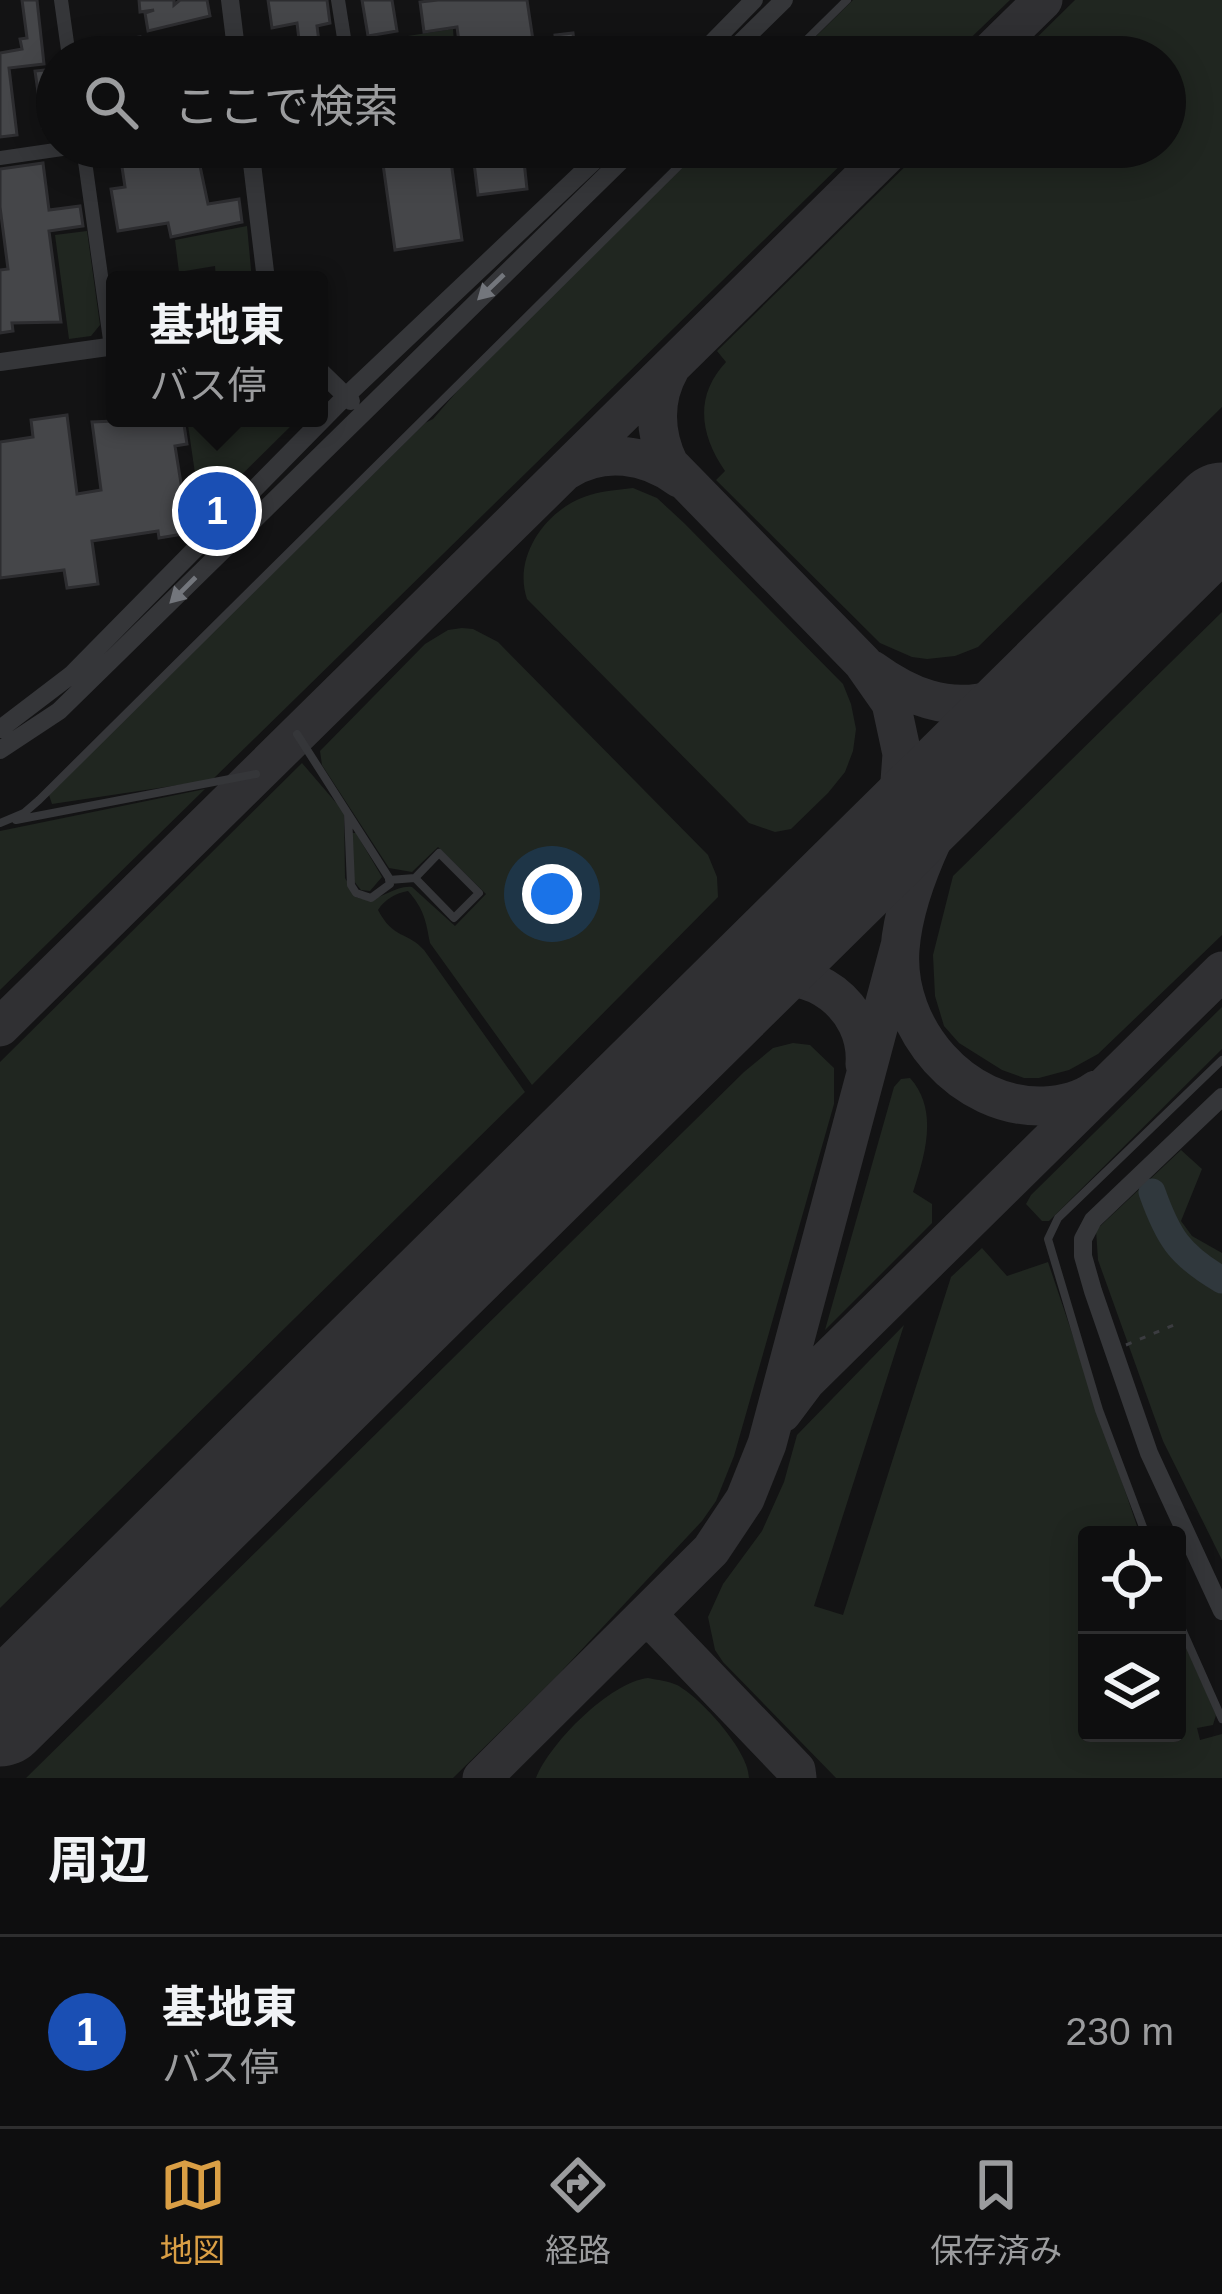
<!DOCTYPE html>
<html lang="ja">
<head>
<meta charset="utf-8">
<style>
	body { margin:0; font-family:Helvetica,"Noto Sans JP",sans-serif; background:#171718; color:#f1f3f6 }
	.controls { position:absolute; right:36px; bottom:36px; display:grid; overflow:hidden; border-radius:12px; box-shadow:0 6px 30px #0003 }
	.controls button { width:108px; height:108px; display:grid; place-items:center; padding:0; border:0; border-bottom:3px solid #2e2e2f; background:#0e0e0f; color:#f1f3f6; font:60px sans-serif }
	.you { position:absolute; left:552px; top:894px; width:42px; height:42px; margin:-30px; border:9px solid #fff; border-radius:50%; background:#1a73e8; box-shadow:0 0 0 18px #1a73e833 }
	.badge { display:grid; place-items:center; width:78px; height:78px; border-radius:50%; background:#da9f45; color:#fff; font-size:39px; font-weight:700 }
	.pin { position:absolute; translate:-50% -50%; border:6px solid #fff; box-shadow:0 3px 12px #0006 }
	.popup { position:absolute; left:106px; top:271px; width:222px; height:156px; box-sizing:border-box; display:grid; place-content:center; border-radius:12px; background:#0e0e0f; filter:drop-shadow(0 3px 9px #0005); font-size:39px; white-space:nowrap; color:#9b9c9e }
	.popup b { font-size:45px; color:#f1f3f6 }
	.popup::after { content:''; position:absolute; left:50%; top:100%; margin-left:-24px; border:24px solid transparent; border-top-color:#0e0e0f }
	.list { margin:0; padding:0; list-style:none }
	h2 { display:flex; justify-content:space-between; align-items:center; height:156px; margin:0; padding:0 48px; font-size:51px }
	h2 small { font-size:39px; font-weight:400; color:#9b9c9e }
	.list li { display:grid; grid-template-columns:78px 1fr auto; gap:36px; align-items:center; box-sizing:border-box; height:192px; padding:0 48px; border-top:3px solid #2e2e2f }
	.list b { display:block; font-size:45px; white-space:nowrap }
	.list p { margin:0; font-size:39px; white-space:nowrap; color:#9b9c9e }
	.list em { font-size:39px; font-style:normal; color:#9b9c9e }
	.icon { flex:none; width:66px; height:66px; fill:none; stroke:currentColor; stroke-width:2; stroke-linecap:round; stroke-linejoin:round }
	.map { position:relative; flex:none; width:1222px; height:1778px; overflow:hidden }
	.search { position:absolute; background:#0e0e0f; box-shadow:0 6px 30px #0003; left:36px; right:36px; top:36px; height:132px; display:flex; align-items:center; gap:30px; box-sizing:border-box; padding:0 42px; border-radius:66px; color:#9b9c9e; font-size:45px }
	.sheet { height:348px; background:#0e0e0f }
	nav { display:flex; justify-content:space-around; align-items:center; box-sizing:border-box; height:168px; border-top:3px solid #2e2e2f; background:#0e0e0f; font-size:33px; color:#9b9c9e }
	nav a { display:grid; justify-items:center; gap:6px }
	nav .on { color:#da9f45 }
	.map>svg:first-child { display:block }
	.green { fill:#202620 }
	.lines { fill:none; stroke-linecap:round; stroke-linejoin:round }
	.river { stroke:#30383d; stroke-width:27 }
	.taxiway { stroke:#303033; stroke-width:39 }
	.runway { stroke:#303033; stroke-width:99 }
	.building { fill:#454649; stroke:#2d2d30; stroke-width:3 }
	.path { stroke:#3b3c40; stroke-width:3; stroke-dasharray:6 9; stroke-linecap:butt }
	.service { stroke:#353639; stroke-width:8 }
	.minor { stroke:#353639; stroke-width:14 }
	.tertiary { stroke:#353639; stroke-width:18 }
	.oneway { fill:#73767c }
</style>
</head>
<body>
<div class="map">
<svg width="1222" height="1778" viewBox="0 0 1222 1778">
	<rect width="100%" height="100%" fill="#131314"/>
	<!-- green -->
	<path class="green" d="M853,0H1010L951,57H795Z
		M1075,0H1222V407L978,647L955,656L927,659L912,657L880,643L716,480L725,471C700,435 694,396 726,362L717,351L925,147H1165V57H1017Z
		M453,29L455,57H357L356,44Z
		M703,147H859L212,780L52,804L49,795L54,789L425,423L433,419L467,380Z
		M247,226L252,280H216L215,266L179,272L175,240Z
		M87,231L100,325L91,336L69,339L55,235Z
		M187,418H299L201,515Z
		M633,488L657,498L684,523L843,684L851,704L856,729L853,751L845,772L828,793L791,829L775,832L749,823L527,599C513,558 544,512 584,497C600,491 616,490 633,488Z
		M1222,612V935L1098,1054L1069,1070L1039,1078H1024L1002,1070L959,1043L944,1026L935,996L933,955L953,876Z
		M462,628L473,629L498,642L708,855L717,877L718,897L532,1085L430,943C426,921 424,909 408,891C396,893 385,899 378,910C393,939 408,932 424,950L525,1092L0,1608V1062L302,763L344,812L345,878L356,897C378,906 391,885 412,887L455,926L486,894L438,847L412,872L389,868L322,765L320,751L425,644L448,630Z
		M205,789L0,990V831Z
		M352,833H356L382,877L370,891L361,890L353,880Z
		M1222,1007V1049L1049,1221H1042L1026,1204L1031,1195Z
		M793,1043L810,1045L834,1068V1104L734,1456L716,1501L702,1521L556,1677L453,1778H26L744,1072L773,1048Z
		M910,1078C939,1110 925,1155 913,1192L932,1204V1223L825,1330L894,1087L901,1079Z
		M1181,1150L1202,1169L1181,1221L1192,1236L1222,1253V1560L1163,1441L1098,1260L1096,1230Z
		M982,1248L1007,1276L1048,1262L1140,1535H1087V1733H1177V1625L1216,1715L1213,1725L1197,1728L1200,1740L1222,1734V1778H836L723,1662L715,1650L708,1617L723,1584L762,1531L784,1482L797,1435L904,1325L814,1606L843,1615L951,1277Z
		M648,1678C658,1680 668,1681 677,1685C701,1698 749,1751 749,1778H536C550,1743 610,1682 648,1678Z"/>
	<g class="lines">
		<!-- river -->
		<path class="river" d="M1152,1192C1168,1237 1179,1255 1222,1280"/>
		<!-- taxiway -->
		<path class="taxiway" d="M985,57L1043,0
			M670,369C653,399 654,433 669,464L863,663L891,703L902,754L899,795L875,843L851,878
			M567,470C603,447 647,454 679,478
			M872,670C953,729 1008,705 1081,651
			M991,740C952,793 905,882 900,949C894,1029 963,1109 1044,1106C1062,1105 1081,1101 1096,1090
			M717,1010C729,1000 741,988 756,982C811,961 869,1007 865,1064
			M0,1027L894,147
			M782,1413L806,1381L1222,971
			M637,1624L652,1622L658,1626L796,1770L797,1778
			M482,1778L711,1550L745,1499L767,1444L900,946"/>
		<!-- runway -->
		<path class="runway" d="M0,1717L1222,512"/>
	</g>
	<!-- building -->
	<path class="building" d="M22,0H37L44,64L9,68L17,135L0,137V53L22,49L20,39L27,38Z
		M139,0H174V5L180,0H207L210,16L148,31L145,13L154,10L140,12Z
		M268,0H327L330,23L317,26L321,57H301L297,23L272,28Z
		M362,0H392L397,31L368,36Z
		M438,0H527L533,40L525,41L527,57H461L457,27L424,32L420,2Z
		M573,33L575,50L587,38L605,57H558L555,35Z
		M140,37L143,57H101L99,43Z
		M55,69L57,125L43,127L35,71Z
		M119,147H196L208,204L239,199L242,222L171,237L168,223L118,231L111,189L125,187Z
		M449,147L462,240L395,250L382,157Z
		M472,147H570L571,154L524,161L527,189L478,195Z
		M43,163L49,210L80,206L83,226L49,231L61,322L12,323L13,331L0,333V270L8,269L0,207V169Z
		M67,415L77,494L101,490L92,422L183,418L187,444L175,446L189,533L159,538L158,531L92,541L98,584L67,588L64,570L0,578V442L33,437L31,420Z"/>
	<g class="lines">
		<!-- path -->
		<path class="path" d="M1126,1345L1174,1325"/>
		<!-- service -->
		<path class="service" d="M789,57L847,0
			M297,734L389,878L390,884L371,898L356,893L351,885L348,814
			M16,820L256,774
			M0,823L24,813L39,800L698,147
			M389,880L415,878L439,853L479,893L454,918L415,878
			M1146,1535L1099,1410L1048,1239L1058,1218L1222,1060
			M1177,1618L1222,1719"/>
		<!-- minor -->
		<path class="minor" d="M61,0L69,57
			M338,0L347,57
			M83,147L111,347
			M0,158L76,147"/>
		<!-- tertiary -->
		<path class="tertiary" d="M230,0L237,57
			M698,57L754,0
			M726,57L784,0
			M250,147L266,280
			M0,362L115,346
			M319,370L351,401
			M0,729L71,675L346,396L609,147
			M0,750L59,711L635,147
			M1222,1097L1093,1220L1083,1239V1256L1093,1291L1149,1453L1222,1611"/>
	</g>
	<!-- one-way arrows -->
	<defs><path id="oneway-solid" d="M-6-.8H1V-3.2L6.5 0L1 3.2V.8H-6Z" transform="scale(3)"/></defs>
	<g class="oneway">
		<use href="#oneway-solid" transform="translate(491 287) rotate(136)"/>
		<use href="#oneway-solid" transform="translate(183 590) rotate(135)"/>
	</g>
</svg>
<div class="controls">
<button><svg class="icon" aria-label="locate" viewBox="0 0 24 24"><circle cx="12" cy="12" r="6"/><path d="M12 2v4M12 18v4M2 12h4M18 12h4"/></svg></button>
<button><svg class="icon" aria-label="layers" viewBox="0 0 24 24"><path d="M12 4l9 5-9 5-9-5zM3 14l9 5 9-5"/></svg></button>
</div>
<div class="you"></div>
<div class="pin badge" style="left:217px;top:511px;background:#1a4fb4">1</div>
<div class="popup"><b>基地東</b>バス停</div>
<div class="search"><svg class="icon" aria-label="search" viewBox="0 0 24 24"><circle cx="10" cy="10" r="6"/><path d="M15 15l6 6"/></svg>ここで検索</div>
</div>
<section class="sheet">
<h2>周辺<small></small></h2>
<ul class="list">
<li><span class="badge" style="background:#1a4fb4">1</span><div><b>基地東</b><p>バス停</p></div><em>230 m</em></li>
</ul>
</section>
<nav>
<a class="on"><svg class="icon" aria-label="map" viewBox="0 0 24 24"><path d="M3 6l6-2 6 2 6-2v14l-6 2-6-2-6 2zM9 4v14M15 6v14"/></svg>地図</a>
<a><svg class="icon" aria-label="directions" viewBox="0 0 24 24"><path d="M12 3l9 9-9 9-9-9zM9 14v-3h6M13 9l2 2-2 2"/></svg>経路</a>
<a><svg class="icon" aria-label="saved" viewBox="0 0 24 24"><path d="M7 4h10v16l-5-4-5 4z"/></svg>保存済み</a>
</nav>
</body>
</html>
